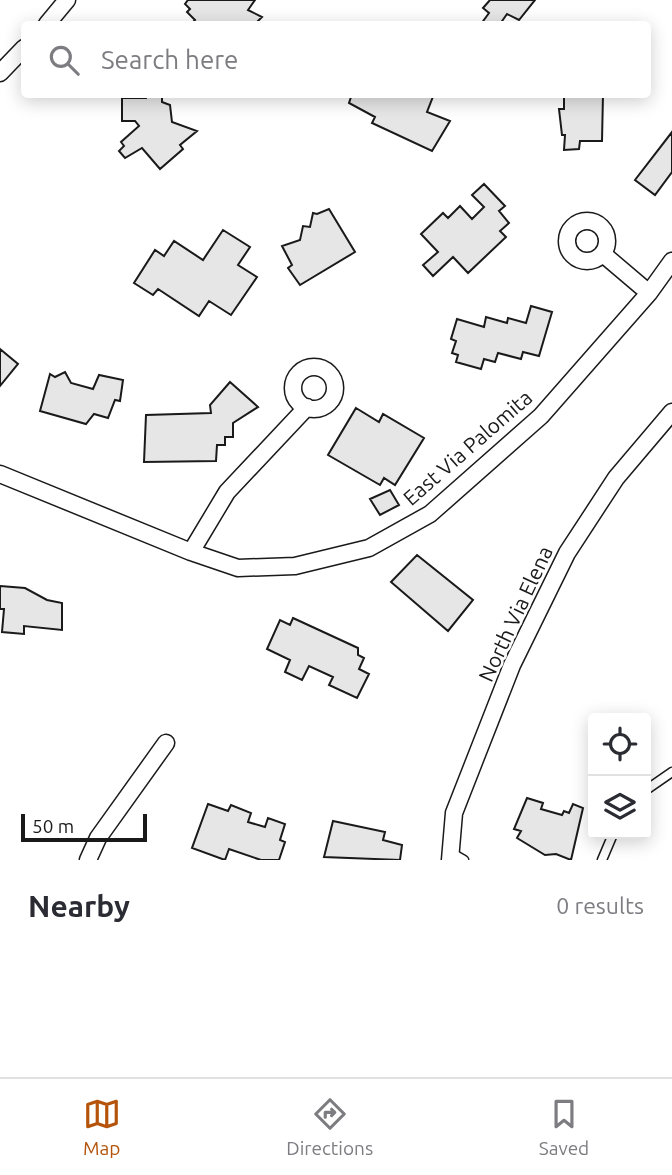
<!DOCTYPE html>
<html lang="en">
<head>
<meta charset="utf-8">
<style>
	body { margin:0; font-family:Ubuntu,sans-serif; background:#f2f2f3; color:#2b2b33 }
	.controls { position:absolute; right:21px; bottom:21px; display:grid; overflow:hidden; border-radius:7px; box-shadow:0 4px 18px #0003 }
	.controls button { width:63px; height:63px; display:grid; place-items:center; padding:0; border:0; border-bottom:2px solid #e1e1e2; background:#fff; color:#2b2b33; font:35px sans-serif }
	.scale { position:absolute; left:21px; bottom:18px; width:126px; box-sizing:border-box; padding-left:7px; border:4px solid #1a1a1a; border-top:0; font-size:19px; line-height:24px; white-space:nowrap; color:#1a1a1a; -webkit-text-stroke:5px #fff; paint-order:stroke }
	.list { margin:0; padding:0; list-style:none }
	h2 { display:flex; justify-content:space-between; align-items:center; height:91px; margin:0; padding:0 28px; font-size:30px }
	h2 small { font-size:23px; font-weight:400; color:#7c7c81 }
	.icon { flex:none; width:38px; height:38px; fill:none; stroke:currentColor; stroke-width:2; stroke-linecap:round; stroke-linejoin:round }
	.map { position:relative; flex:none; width:672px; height:860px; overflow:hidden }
	.search { position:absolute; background:#fff; box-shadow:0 4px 18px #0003; left:21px; right:21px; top:21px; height:77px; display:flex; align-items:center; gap:18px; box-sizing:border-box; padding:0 24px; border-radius:7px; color:#7c7c81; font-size:26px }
	.sheet { height:217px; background:#fff }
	nav { display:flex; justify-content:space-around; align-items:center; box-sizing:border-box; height:98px; border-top:2px solid #e1e1e2; background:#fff; font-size:19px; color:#7c7c81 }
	nav a { display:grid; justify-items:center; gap:4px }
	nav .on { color:#b45309 }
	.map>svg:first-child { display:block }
	.building { fill:#e6e6e6; stroke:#1a1a1a; stroke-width:2 }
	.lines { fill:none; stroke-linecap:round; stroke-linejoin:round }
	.service-casing { stroke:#1a1a1a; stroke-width:11 }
	.minor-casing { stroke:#1a1a1a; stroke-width:19 }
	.service { stroke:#fff; stroke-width:8 }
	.minor { stroke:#fff; stroke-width:16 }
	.labels { text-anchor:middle; stroke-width:5; stroke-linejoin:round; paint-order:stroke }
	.street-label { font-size:21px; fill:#1a1a1a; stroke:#fff }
</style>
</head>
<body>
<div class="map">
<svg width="672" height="860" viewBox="0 0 672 860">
	<rect width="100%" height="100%" fill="#fff"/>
	<!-- building -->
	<path class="building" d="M188,0H255L248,10L262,17L255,24H191L195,20L187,12L190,9L185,4Z
		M490,0H535L519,20L507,14L500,24H481L489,13L483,8Z
		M147,94H162V102L170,105L172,122L197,131L180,145L183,149L160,169L142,148L125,158L119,151L124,146L121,142L139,126L135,121H122V98H146Z
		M352,94H434L427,112L450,121L432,151L372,123L375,117L349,103Z
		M564,94H603L602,141H580L579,149L564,150L565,135H562L559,109H564Z
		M672,132V172L655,195L635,180Z
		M484,184L505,206L499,211L509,223L500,231L506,237L468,273L453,257L433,276L423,265L438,252L421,234L443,213L448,218L460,206L472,219L484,207L472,195Z
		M329,209L355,252L300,285L288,268L292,265L282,246L300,240L303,226L310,227L313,213L317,214Z
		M223,230L250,247L238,265L257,277L231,315L209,301L199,316L158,289L153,295L134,283L155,250L164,256L174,241L203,260Z
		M531,306L552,312L539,356L523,352L521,359L498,353L495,362L484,359L481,369L456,362L458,355L452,353L456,341L451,339L457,319L484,327L486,317L507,323L508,318L526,323Z
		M0,349L18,364L0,386Z
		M65,372L71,383L93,389L99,375L123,380L120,401L115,400L108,418L94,414L86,424L40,411L50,374L55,377Z
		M230,382L258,407L233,423V437H225V445H217L216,461L144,462L146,415L211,413L210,405Z
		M356,408L379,422L383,414L424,438L395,485L384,478L380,485L328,455Z
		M390,490L399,505L380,515L370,499Z
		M417,555L473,600L448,631L391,582Z
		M0,586L25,588L47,600L62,603V630L24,626V634L2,632L4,609H0Z
		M293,618L358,648V655L364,658L359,669L369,674L357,698L329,685L333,677L309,666L302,680L285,672L290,660L267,649L280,620L290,625Z
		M527,798L543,803L541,809L562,815L564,811L569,813L573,804L583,808L571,860L556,854L545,855L517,838L521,831L514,829Z
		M208,804L228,811L231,805L251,813L248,822L265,827L268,818L285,824L280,840L285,842L279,860H261L229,849L225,860L192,848Z
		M333,821L385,832L383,840L402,845L400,860L324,857Z"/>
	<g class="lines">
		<!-- service casing -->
		<g class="service-casing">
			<path id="service" d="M646,790L672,772
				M450,852L464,860
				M602,860L613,834"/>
		</g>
		<!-- minor casing -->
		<g class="minor-casing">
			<path id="minor" d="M47,24L67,0
				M0,73L24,48
				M567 241a20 20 0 1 1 40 0a20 20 0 1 1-40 0Z
				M603,254L649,293
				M293 388a21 21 0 1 1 42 0a21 21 0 1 1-42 0Z
				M0,474L191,552L238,568L295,566L369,548L430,514L541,416L649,293L672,261
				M191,552L227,492L307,407
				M88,860L98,838L166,743
				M450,860L454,813L512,665L567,553L616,478L672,412"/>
		</g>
		<!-- service -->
		<use href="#service" class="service"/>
		<!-- minor -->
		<use href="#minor" class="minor"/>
	</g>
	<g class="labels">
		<!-- street labels -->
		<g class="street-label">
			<text transform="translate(468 448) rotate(-41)" y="7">East Via Palomita</text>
			<text transform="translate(516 614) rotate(-65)" y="7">North Via Elena</text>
		</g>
	</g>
</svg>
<div class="controls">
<button><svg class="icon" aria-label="locate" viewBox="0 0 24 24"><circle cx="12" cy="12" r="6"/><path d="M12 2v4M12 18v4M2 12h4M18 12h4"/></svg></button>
<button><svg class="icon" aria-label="layers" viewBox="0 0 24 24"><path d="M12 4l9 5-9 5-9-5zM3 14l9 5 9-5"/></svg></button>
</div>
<div class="scale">50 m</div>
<div class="search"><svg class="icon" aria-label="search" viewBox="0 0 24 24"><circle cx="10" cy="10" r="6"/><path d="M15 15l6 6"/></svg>Search here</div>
</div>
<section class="sheet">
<h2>Nearby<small>0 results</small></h2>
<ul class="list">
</ul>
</section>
<nav>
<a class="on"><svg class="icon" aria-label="map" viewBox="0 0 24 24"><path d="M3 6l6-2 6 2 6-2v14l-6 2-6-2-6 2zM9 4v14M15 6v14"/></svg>Map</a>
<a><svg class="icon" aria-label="directions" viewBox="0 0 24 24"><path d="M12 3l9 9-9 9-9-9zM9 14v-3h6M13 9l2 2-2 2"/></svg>Directions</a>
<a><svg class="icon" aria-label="saved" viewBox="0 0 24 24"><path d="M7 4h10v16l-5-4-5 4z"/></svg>Saved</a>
</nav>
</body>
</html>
